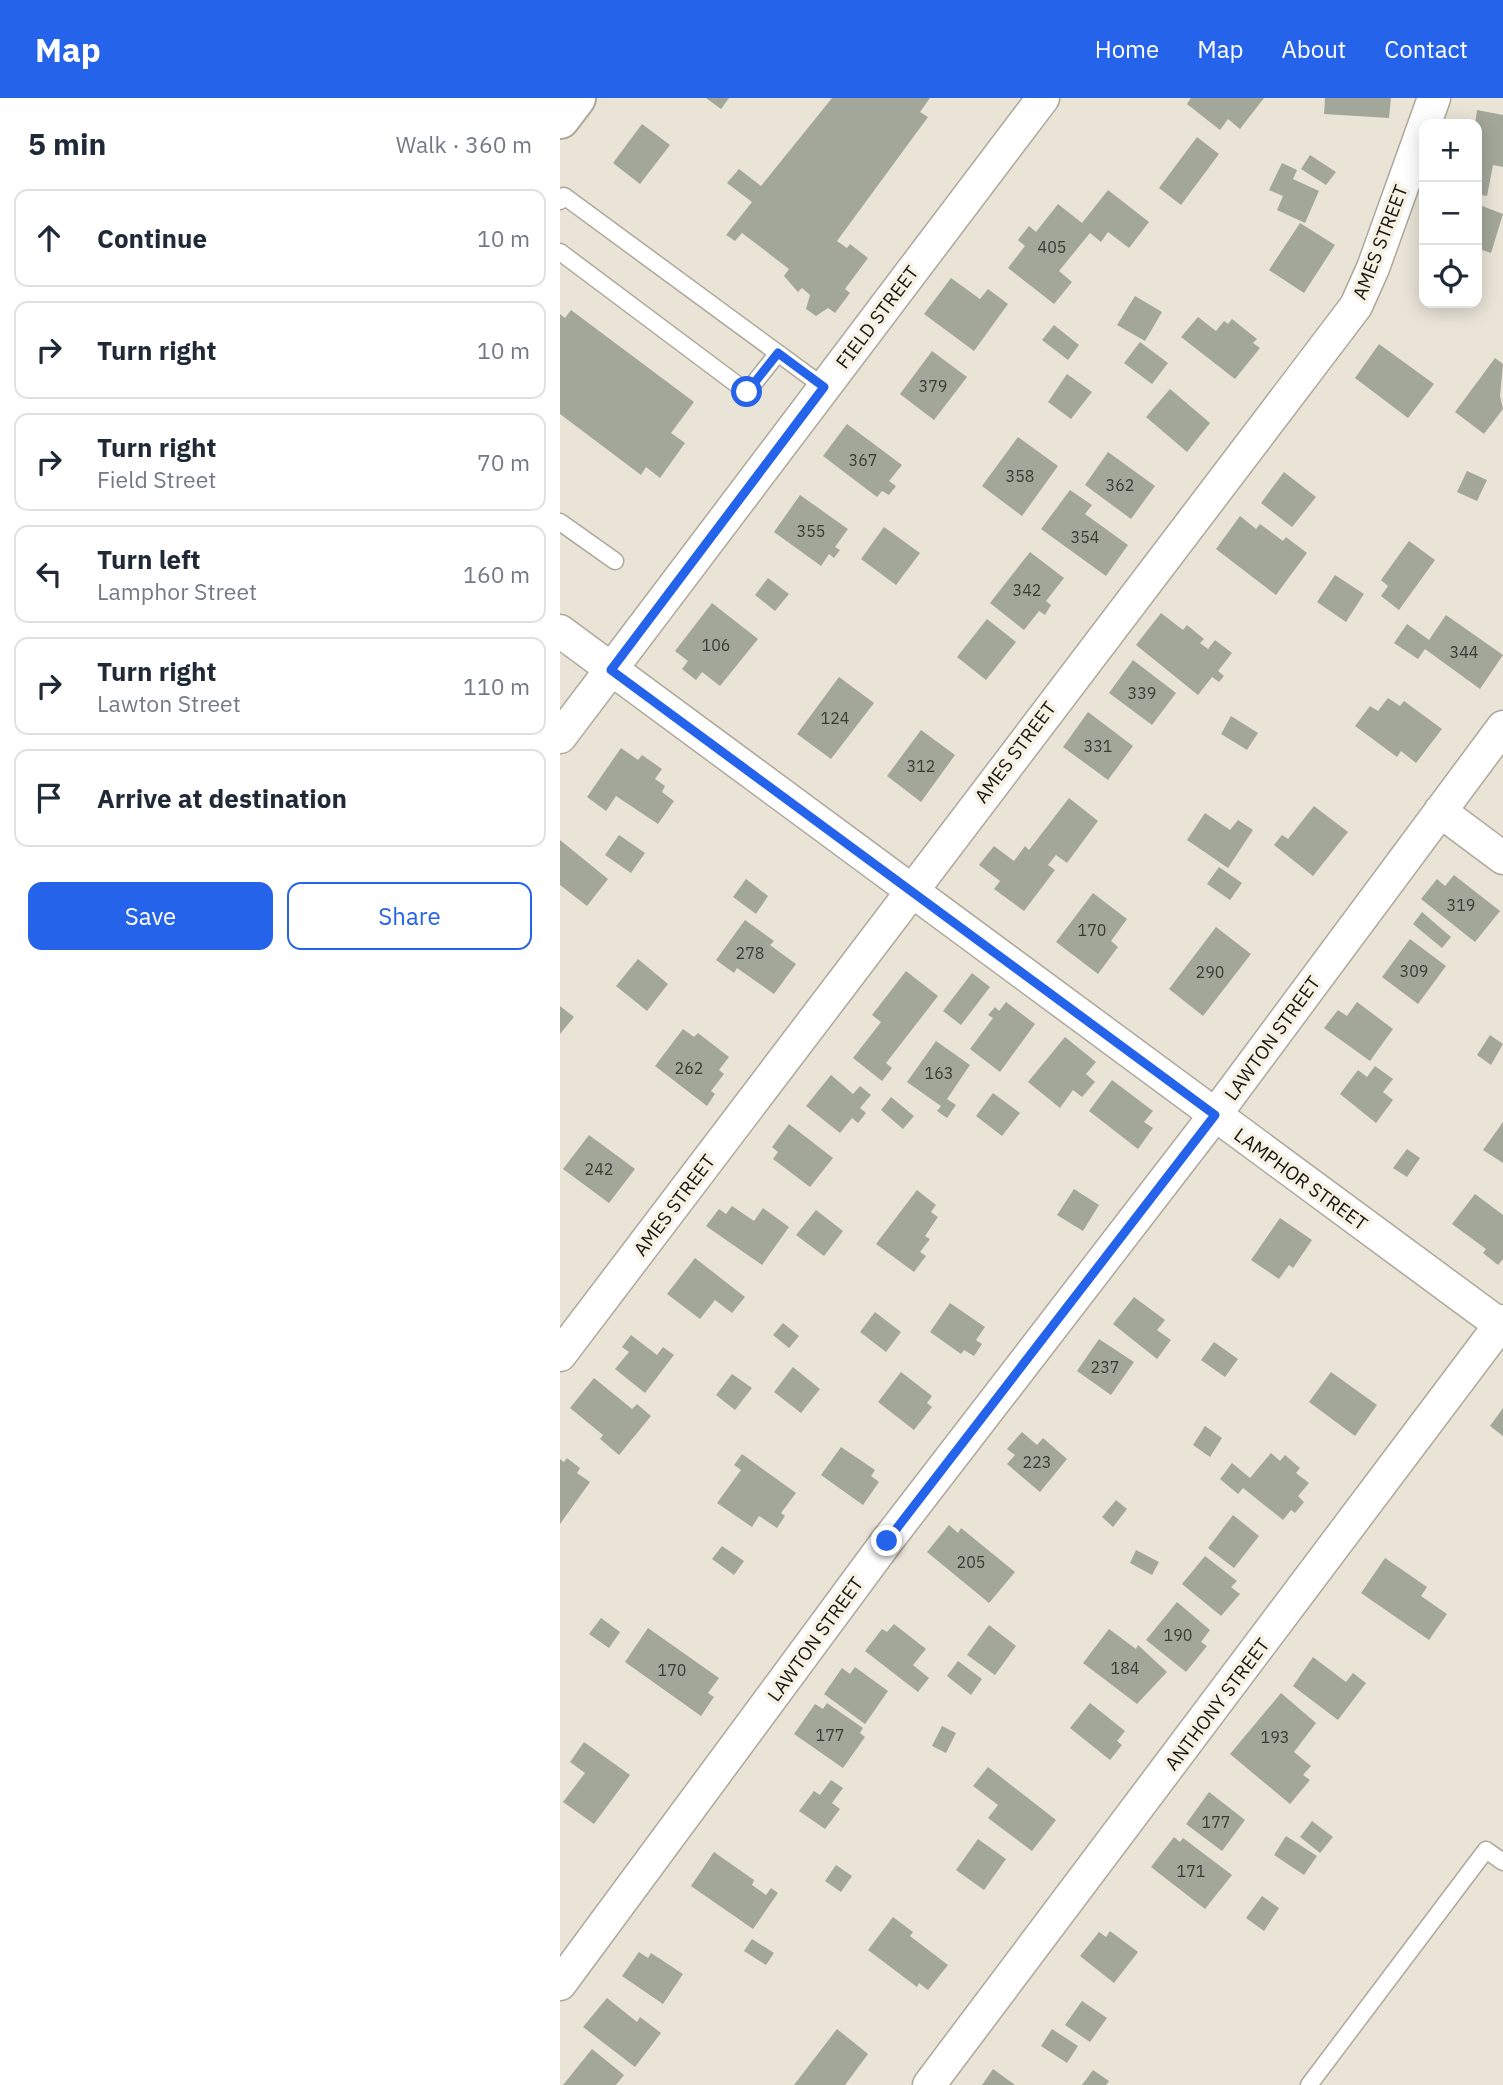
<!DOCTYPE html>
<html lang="en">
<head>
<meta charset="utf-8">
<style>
	body { margin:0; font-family:"IBM Plex Sans",sans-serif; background:#f2f2f3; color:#1f2937 }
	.controls { position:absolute; right:21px; top:21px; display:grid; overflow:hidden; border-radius:14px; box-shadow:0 4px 18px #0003 }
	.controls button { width:63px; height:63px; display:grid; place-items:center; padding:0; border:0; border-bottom:2px solid #e0e1e3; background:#fff; color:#1f2937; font:35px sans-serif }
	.stop { position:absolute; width:21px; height:21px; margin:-16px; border:5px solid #2563eb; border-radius:50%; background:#fff }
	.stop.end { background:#2563eb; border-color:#fff; box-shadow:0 2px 7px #0008 }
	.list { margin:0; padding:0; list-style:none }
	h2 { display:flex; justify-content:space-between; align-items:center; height:91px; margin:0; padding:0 28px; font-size:30px }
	h2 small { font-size:23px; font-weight:400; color:#747a83 }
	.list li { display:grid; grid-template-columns:46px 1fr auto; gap:21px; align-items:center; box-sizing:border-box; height:98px; margin:0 14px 14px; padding:0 14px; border:2px solid #e0e1e3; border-radius:14px }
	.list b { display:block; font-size:26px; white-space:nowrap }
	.list p { margin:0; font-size:23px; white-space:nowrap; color:#747a83 }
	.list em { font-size:23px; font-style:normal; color:#747a83 }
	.actions { display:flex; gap:14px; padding:21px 28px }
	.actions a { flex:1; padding:16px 0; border:2px solid #2563eb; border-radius:14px; text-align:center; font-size:24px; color:#2563eb }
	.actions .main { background:#2563eb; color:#fff }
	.icon { flex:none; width:38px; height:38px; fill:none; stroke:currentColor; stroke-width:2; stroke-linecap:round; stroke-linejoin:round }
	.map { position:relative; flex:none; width:943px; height:1987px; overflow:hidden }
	header { display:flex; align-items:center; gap:42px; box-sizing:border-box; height:98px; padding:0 35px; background:#2563eb; color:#fff }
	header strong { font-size:33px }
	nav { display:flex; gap:38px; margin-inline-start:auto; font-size:24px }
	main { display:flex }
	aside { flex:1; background:#fff }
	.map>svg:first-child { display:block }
	.building { fill:#a3a79a }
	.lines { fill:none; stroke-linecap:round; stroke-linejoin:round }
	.lane-casing { stroke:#ada89b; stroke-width:19 }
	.street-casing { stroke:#ada89b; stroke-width:35 }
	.secondary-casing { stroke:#ada89b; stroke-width:42 }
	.lane { stroke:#fff; stroke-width:16 }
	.street { stroke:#fff; stroke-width:32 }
	.secondary { stroke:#fff; stroke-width:38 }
	.route { stroke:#2563eb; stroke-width:9 }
	.labels { text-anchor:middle; stroke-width:7; stroke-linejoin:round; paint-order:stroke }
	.number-label { font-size:16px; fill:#3b3a33 }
	.street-label { font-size:19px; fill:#181611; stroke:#f6f1e3 }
</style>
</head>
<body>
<header>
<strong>Map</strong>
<nav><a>Home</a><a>Map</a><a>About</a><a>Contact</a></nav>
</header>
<main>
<aside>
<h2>5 min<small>Walk · 360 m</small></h2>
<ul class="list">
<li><svg class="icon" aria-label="ahead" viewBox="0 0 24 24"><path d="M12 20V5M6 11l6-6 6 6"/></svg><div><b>Continue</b></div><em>10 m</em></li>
<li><svg class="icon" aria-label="right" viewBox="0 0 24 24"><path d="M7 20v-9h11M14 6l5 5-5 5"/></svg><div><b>Turn right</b></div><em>10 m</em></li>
<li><svg class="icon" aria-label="right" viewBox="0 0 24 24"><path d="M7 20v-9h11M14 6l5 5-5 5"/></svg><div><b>Turn right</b><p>Field Street</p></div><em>70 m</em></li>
<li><svg class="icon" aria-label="left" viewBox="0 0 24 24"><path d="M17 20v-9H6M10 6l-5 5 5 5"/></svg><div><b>Turn left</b><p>Lamphor Street</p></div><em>160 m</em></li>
<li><svg class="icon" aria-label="right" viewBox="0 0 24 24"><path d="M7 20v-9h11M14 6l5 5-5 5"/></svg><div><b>Turn right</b><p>Lawton Street</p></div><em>110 m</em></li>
<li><svg class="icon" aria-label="arrive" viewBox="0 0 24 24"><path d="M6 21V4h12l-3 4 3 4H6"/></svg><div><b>Arrive at destination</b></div></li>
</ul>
<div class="actions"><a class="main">Save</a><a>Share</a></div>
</aside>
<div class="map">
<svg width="943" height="1987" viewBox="0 0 943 1987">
	<rect width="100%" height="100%" fill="#e9e4d6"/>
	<!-- building -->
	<path class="building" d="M146,0H169L161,11Z
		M272,0H370L360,14L368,19L277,143L287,150L290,146L308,160L285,191L290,195L275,215L268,210L256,218L246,211L250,197L242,190L238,194L224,178L229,171L182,135L175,143L166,137L192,104L167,85L179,71L201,88Z
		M631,0H704L680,31L668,21L660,32L627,6Z
		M765,0H831L829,20L764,16Z
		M917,12L943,17V69L933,67L927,98L917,96L915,26Z
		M82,26L110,47L80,86L53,65Z
		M637,39L659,56L621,107L599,90Z
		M750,57L776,74L766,87L741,71Z
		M722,65L737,72L733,81L759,93L745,125L717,112L723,98L709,92Z
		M548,92L589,124L569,150L548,134L541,144L530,135L499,173L512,184L494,206L448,170L465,148L458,142L469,128L476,134L498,106L522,125Z
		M917,106L943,116L931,155L917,150Z
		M740,125L775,147L744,195L709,172Z
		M391,180L420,201L428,191L448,206L414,253L364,216Z
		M575,198L602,214L585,243L557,227Z
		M11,212L134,304L111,335L125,345L100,380L86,369L81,377L0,316V216L5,220Z
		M638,219L656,233L664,223L668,226L672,221L697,241L693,245L700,250L675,281L621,239Z
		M494,227L519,247L508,262L482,242Z
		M580,244L608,265L592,286L564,265Z
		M819,246L874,286L848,320L795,280Z
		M372,253L407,279L374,322L340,296Z
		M935,260L943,266L940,298L943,311L924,336L895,314Z
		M507,276L532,294L511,321L488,304Z
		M610,291L650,325L627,354L586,319Z
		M287,326L342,367L329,383L336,388L329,397L322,393L317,399L263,358Z
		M458,339L498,368L462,418L422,388Z
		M548,354L595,388L571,421L525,387Z
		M907,373L927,382L917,403L897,394Z
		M724,374L756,399L732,429L701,405Z
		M510,392L532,407L525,416L568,447L546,478L481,431Z
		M240,397L288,431L275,449L280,452L274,460L269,456L261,468L214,434Z
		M680,418L696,431L700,426L723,443L726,439L747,455L716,497L656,451Z
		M324,429L360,455L336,487L301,461Z
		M849,443L875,462L839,512L821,498L828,488L821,482Z
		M470,454L504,480L486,503L491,507L485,517L479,513L464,532L430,505Z
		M775,477L804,496L786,524L757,504Z
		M208,480L229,496L215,513L195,497Z
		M152,505L198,541L160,588L142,574L136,582L122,571L128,563L115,553Z
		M601,515L623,532L627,527L644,541L640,545L648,551L655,542L672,555L658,573L664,578L659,584L652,579L638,597L576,547Z
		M886,517L943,557L920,591L865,551L858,561L834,545L847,526L869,542Z
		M427,521L456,544L426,582L397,559Z
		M573,562L616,595L592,627L549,595Z
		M279,579L314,605L271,661L237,636Z
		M828,600L840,608L844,603L882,631L856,665L841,653L837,659L795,628L810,608L818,613Z
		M528,614L573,648L548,682L503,649Z
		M671,618L698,635L687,652L661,636Z
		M361,632L395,657L361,704L327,678Z
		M61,650L78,662L82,657L102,671L95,681L105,688L102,694L114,703L98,726L56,698L46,713L27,699Z
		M509,700L538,723L507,765L496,757L488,767L495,772L464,813L434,791L440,783L419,767L434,748L454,763L465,748L469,752Z
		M754,708L788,734L753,778L714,747L722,737L728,741Z
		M645,715L670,732L678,722L693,732L668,770L627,742Z
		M59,737L85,755L71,775L45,757Z
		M0,742L48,781L27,808L0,787Z
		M659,769L682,785L670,802L647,786Z
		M894,777L940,813L915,844L861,801L877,781L885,788Z
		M186,781L208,798L196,816L173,799Z
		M533,795L567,821L551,843L558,849L538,876L496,844Z
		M862,814L891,839L882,850L853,826Z
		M185,822L214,843L210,847L236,866L214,896L177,870L174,875L156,862Z
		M656,829L691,856L643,918L609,891Z
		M850,841L886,868L858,906L822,879Z
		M78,861L108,886L87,913L56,888Z
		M346,873L378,898L326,965L332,970L322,983L293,960L321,924L312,917Z
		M412,875L430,889L401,927L383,913Z
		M446,904L475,926L440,974L410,951L433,920L428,917L435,909L439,913Z
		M797,904L833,931L810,963L764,930L778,912L787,918Z
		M0,908L14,919L0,936Z
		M123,931L134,939L138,935L169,959L159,972L164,976L151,993L155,996L147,1008L95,968Z
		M930,937L943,946L931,967L917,957Z
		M505,939L536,964L526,976L535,984L522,999L513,992L500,1010L468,984Z
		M376,943L410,967L387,1001L396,1007L387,1020L377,1013L381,1008L347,984Z
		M815,968L833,981L823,994L833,1002L816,1025L780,996L798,972L807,979Z
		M271,977L293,996L300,988L311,997L300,1010L306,1015L298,1025L292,1020L280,1035L246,1008Z
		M552,982L593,1013L584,1024L593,1030L578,1051L529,1013Z
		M433,995L460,1015L442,1038L416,1018Z
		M331,999L354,1018L343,1031L321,1012Z
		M943,1024V1065L923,1052Z
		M229,1026L273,1060L250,1089L213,1061L218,1054L212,1049Z
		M29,1037L75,1071L49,1105L3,1071Z
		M847,1051L860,1060L847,1079L833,1070Z
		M514,1091L539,1107L523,1133L497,1117Z
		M357,1092L376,1107L371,1114L378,1119L365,1138L370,1141L360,1154L366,1158L354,1174L316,1146Z
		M915,1096L943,1117V1161L938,1167L923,1155L926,1151L892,1126Z
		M172,1108L194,1123L203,1110L229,1129L202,1167L146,1128L159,1111L166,1116Z
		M256,1112L283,1133L264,1158L236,1137Z
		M720,1120L752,1142L733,1170L729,1167L719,1181L691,1162Z
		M135,1160L185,1199L172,1215L155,1202L140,1221L107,1196Z
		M574,1199L605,1222L597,1232L611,1242L597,1261L553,1226Z
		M390,1205L425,1229L416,1242L422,1246L414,1258L404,1252L401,1256L370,1234Z
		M315,1214L341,1234L326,1254L300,1234Z
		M223,1225L239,1238L229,1250L213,1237Z
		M71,1237L97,1257L103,1249L114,1257L85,1295L55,1271L69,1254L62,1249Z
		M539,1241L574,1264L551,1297L517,1273Z
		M654,1244L678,1261L665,1279L641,1262Z
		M233,1269L260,1291L241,1315L214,1294Z
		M341,1274L372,1298L367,1305L372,1309L354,1332L318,1304Z
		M771,1274L817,1307L795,1338L749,1304Z
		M172,1276L192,1290L175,1312L156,1297Z
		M34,1280L72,1311L77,1306L91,1318L59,1357L40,1341L43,1337L10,1310Z
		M943,1310V1338L930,1328Z
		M645,1328L662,1340L650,1359L633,1347Z
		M462,1334L477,1347L483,1340L507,1361L480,1394L447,1366L455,1357L447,1351Z
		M281,1349L315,1372L311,1378L319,1384L303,1407L261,1377Z
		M711,1355L720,1363L725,1357L740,1370L736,1375L749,1385L738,1398L744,1404L735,1415L731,1412L723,1422L683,1390L678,1396L660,1381L672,1365L690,1380Z
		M182,1356L236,1395L221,1415L225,1418L217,1430L199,1418L192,1429L157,1405L181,1372L174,1367Z
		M7,1360L20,1370L17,1375L30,1384L0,1426V1361L4,1364Z
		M556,1402L567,1411L553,1429L542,1419Z
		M673,1417L699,1438L674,1470L648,1450Z
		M389,1427L398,1435L401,1430L455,1474L429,1505L367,1454Z
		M162,1448L184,1463L174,1477L152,1461Z
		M576,1452L599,1464L592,1477L570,1465Z
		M645,1458L677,1483L671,1489L680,1496L661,1518L622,1486Z
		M825,1460L867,1489L861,1498L887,1516L869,1542L801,1495Z
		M617,1504L650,1532L641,1544L647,1548L626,1574L586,1542Z
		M41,1520L60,1534L49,1550L29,1536Z
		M334,1526L366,1551L353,1567L369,1580L358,1594L305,1553L322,1531L327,1534Z
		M429,1527L456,1548L435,1577L407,1557Z
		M88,1530L159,1580L148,1595L154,1599L141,1618L65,1564Z
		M549,1531L576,1551L578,1547L607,1574L577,1606L523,1565Z
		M753,1559L786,1584L793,1575L806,1585L778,1622L733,1588Z
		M398,1563L422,1581L411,1597L387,1578Z
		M295,1569L328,1593L305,1626L264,1596L282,1570L290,1576Z
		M721,1595L756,1625L734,1654L751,1668L743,1677L750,1682L730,1706L670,1656Z
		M267,1605L303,1630L300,1635L305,1639L283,1670L234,1636L255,1606L263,1611Z
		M530,1605L565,1633L557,1643L562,1647L550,1662L510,1630Z
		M382,1628L396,1635L386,1655L372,1648Z
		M24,1644L70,1677L34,1726L3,1704L25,1675L10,1664Z
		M428,1669L496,1722L472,1753L428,1720L438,1707L413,1688Z
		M271,1682L283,1690L272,1705L280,1711L265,1731L239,1713L254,1693L260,1697Z
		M649,1694L685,1722L662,1753L626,1726Z
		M752,1723L773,1739L760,1755L740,1739Z
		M726,1738L757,1758L744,1777L714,1757Z
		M614,1739L620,1744L623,1740L672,1777L645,1811L591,1769Z
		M418,1741L446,1761L424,1792L396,1772Z
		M154,1754L194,1782L192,1787L206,1797L211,1790L218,1795L193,1831L131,1788Z
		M276,1767L292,1778L281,1794L265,1783Z
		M702,1798L719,1810L704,1833L686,1820Z
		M333,1819L353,1834L350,1838L388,1867L368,1892L359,1885L357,1889L308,1852Z
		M550,1833L578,1854L554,1885L520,1858L539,1834L546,1839Z
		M192,1841L214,1855L206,1867L184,1853Z
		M79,1854L88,1860L91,1855L123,1876L103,1906L62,1878Z
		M47,1900L77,1924L80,1919L101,1935L75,1969L23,1929Z
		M522,1903L547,1920L530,1944L505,1927Z
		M277,1931L308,1956L285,1987H234Z
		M492,1931L518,1948L507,1965L481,1948Z
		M32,1951L64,1977L56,1987H3Z
		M433,1971L455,1987H422Z
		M533,1972L549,1983L546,1987H522Z"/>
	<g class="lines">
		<!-- lane casing -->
		<g class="lane-casing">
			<path id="lane" d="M0,103L4,98L264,289
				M0,154L187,294L218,255
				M0,424L55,463
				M749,1987L926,1752L943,1764"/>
		</g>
		<!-- street casing -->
		<g class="street-casing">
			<path id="street" d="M0,533L943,1229
				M0,639L483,0
				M880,713L943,760
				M0,1257L796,208L813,170L874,0
				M0,1886L327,1443L655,1017L943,629
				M369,1987L943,1223"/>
		</g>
		<!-- secondary casing -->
		<g class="secondary-casing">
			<path id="secondary" d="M0,21L16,0"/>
		</g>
		<!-- lane -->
		<use href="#lane" class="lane"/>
		<!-- street -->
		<use href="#street" class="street"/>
		<!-- secondary -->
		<use href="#secondary" class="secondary"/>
	</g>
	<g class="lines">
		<!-- route -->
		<path class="route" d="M187,294L218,255L264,289L51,572L655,1017L327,1443"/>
	</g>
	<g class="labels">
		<!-- number labels -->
		<g class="number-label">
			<text x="492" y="155">405</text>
			<text x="373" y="294">379</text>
			<text x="303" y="368">367</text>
			<text x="460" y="384">358</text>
			<text x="560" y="393">362</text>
			<text x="251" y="439">355</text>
			<text x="525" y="445">354</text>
			<text x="467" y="498">342</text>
			<text x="156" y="553">106</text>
			<text x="904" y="560">344</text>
			<text x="582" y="601">339</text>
			<text x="275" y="626">124</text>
			<text x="538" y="654">331</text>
			<text x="361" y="674">312</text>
			<text x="901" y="813">319</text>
			<text x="532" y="838">170</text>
			<text x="190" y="861">278</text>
			<text x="854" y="879">309</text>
			<text x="650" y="880">290</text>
			<text x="129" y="976">262</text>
			<text x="379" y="981">163</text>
			<text x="39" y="1077">242</text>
			<text x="545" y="1275">237</text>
			<text x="477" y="1370">223</text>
			<text x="411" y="1470">205</text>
			<text x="618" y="1543">190</text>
			<text x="565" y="1576">184</text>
			<text x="112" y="1578">170</text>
			<text x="270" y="1643">177</text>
			<text x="715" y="1645">193</text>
			<text x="656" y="1730">177</text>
			<text x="631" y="1779">171</text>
		</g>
		<!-- street labels -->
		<g class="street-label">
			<text transform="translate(820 144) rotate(-69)" y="7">AMES STREET</text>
			<text transform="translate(317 219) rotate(-53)" y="7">FIELD STREET</text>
			<text transform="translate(455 654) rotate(-53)" y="7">AMES STREET</text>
			<text transform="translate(712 940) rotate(-54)" y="7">LAWTON STREET</text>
			<text transform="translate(741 1081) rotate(36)" y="7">LAMPHOR STREET</text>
			<text transform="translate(114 1107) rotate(-53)" y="7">AMES STREET</text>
			<text transform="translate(255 1541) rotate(-54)" y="7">LAWTON STREET</text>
			<text transform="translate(657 1606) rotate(-53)" y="7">ANTHONY STREET</text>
		</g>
	</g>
</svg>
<div class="controls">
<button>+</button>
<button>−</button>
<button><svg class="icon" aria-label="locate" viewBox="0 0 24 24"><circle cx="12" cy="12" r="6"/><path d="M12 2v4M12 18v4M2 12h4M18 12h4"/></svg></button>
</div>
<div class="stop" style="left:187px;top:294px"></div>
<div class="stop end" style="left:327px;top:1443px"></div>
</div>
</main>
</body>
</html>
